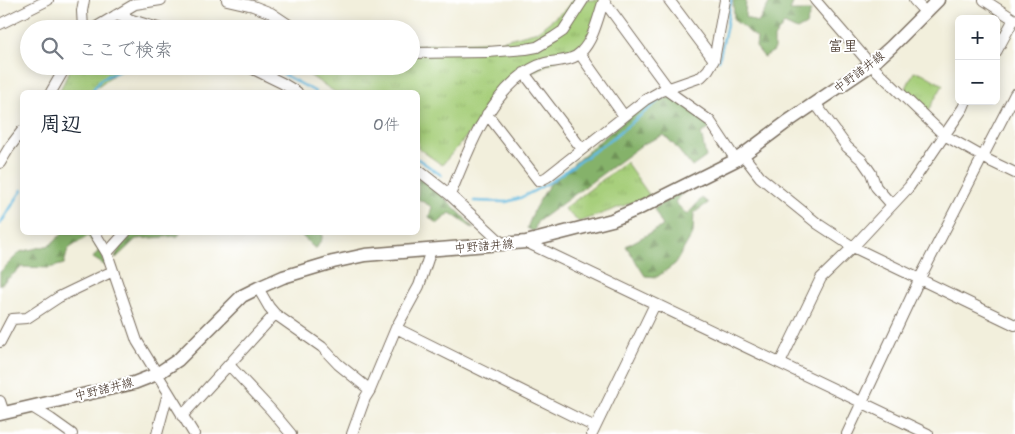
<!DOCTYPE html>
<html lang="ja">
<head>
<meta charset="utf-8">
<style>
	body { margin:0; font-family:"Shantell Sans","Klee One",sans-serif; background:#f6f6f7; color:#1f2937 }
	.controls { position:absolute; right:15px; top:15px; display:grid; overflow:hidden; border-radius:8px; box-shadow:0 2px 12px #0003 }
	.controls button { width:45px; height:45px; display:grid; place-items:center; padding:0; border:0; border-bottom:1px solid #e0e1e3; background:#fff; color:#1f2937; font:25px sans-serif }
	.list { margin:0; padding:0; list-style:none }
	h2 { display:flex; justify-content:space-between; align-items:center; height:65px; margin:0; padding:0 20px; font-size:21px }
	h2 small { font-size:16px; font-weight:400; color:#747a83 }
	.icon { flex:none; width:28px; height:28px; fill:none; stroke:currentColor; stroke-width:2; stroke-linecap:round; stroke-linejoin:round }
	.map { position:relative; flex:none; width:1015px; height:434px; overflow:hidden }
	.search { position:absolute; background:#fff; box-shadow:0 2px 12px #0003; left:20px; top:20px; width:400px; height:55px; display:flex; align-items:center; gap:12px; box-sizing:border-box; padding:0 18px; border-radius:28px; color:#747a83; font-size:19px }
	.panel { position:absolute; background:#fff; box-shadow:0 2px 12px #0003; left:20px; top:90px; width:400px; height:145px; border-radius:8px }
	.map>svg:first-child { display:block }
	.grass { fill:url(#grass-tufts); stroke:#717c4c }
	.forest { fill:url(#forest-firs); stroke:#606e44 }
	.lines { fill:none; stroke-linecap:round; stroke-linejoin:round }
	.stream { stroke:#64bbe1; stroke-width:2.5 }
	.minor-casing { stroke:#7b6f60; stroke-width:12 }
	.major-casing { stroke:#7b6f60; stroke-width:15 }
	.minor { stroke:#fff; stroke-width:10 }
	.major { stroke:#fff; stroke-width:12 }
	.labels { text-anchor:middle; stroke-width:4; stroke-linejoin:round; paint-order:stroke }
	.street-label { font-size:12px; fill:#3b2a1e; stroke:#fff }
	.quarter-label { font-size:15px; fill:#3b2a1e; stroke:#fff }
</style>
</head>
<body>
<div class="map">
<svg width="1015" height="434" viewBox="0 0 1015 434">
	<defs>
		<pattern id="grass-tufts" width="24" height="20" patternUnits="userSpaceOnUse" patternTransform="scale(1.25)"><rect width="24" height="20" fill="#a7cf7b"/><path d="M3 7l-1-3M5 7V3M7 7l1-3M15 17l-1-3M17 17v-4M19 17l1-3" fill="none" stroke="#91b26a"/></pattern>
		<pattern id="forest-firs" width="22" height="20" patternUnits="userSpaceOnUse" patternTransform="scale(1.25)"><rect width="22" height="20" fill="#85b26b"/><path d="M5 1l3.5 6h-7zM16 11l3.5 6h-7z" fill="#6e9157"/></pattern>
	</defs>
	<rect width="100%" height="100%" fill="#fff"/>
	<filter id="ink" filterUnits="userSpaceOnUse"><feTurbulence type="fractalNoise" baseFrequency=".02" numOctaves="2"/><feDisplacementMap in="SourceGraphic" scale="10" xChannelSelector="R" yChannelSelector="G"/><feConvolveMatrix kernelMatrix="1 2 1 2 8 2 1 2 1" color-interpolation-filters="sRGB"/></filter>
	<filter id="wash" filterUnits="userSpaceOnUse"><feTurbulence type="fractalNoise" baseFrequency=".0096" numOctaves="4" result="noise"/><feDisplacementMap in="SourceGraphic" scale="20" xChannelSelector="R" yChannelSelector="G"/><feGaussianBlur stdDeviation="1.12" result="paint"/><feColorMatrix in="noise" values="0 0 0 0 0 0 0 0 0 0 0 0 0 0 0 0 0 1.4 0 .05"/><feComposite in="paint" operator="in"/></filter>
	<g filter="url(#wash)">
		<rect width="100%" height="100%" fill="#f2efdc"/>
		<!-- grass -->
		<path class="grass" d="M572,0H604L590,38L555,61L514,81L442,165L418,148V92H335L303,71L305,66H411V45L501,41L538,31L567,8Z
			M115,19L145,29H101Z
			M72,66H125L94,89L91,92H59Z
			M914,72L922,73L943,85L926,114L905,90Z
			M626,162L650,196L579,222L564,209Z"/>
		<!-- forest -->
		<path class="forest" d="M733,0H746L745,17L758,23L771,0H794L790,11H811L806,25L797,30L784,24L774,38V51L764,57L756,47L757,38L734,20Z
			M674,96L704,120L710,129L701,133L706,157L692,167L675,146L664,135L643,144L537,222L534,232L527,228L535,208L549,185L601,140L644,104Z
			M418,177L440,193L462,215L474,229L450,213L437,224L429,217L432,207L418,199Z
			M682,190H686L675,202L687,215L702,198L708,203L694,213L693,233L675,264L657,277L645,276L626,246L663,226L654,209Z
			M63,233H90L102,253L106,266L93,258L99,250L88,236L68,249L64,264L49,268L22,267L0,285V272L20,252L50,245Z
			M132,233H181L178,236L136,239L116,258L115,257L126,236Z
			M299,233H322V239L316,249L311,245Z"/>
		<g class="lines">
			<!-- stream -->
			<path class="stream" d="M719,60L726,29L731,0
				M268,66L316,92
				M91,92L101,79L130,66
				M418,159L441,175
				M474,201L506,202L520,198L534,191L550,182L610,140L667,94
				M0,224L22,190"/>
		</g>
	</g>
	<g filter="url(#ink)">
		<g class="lines">
			<!-- minor casing -->
			<g class="minor-casing">
				<path id="minor" d="M227,0L253,6L271,13L295,29
					M669,0L714,60
					M815,0L871,65L944,135L990,161L1015,173
					M914,0L926,13
					M984,0L1015,20
					M604,1L668,88
					M116,15L161,29
					M0,24L48,0
					M83,29L82,11L84,0
					M93,29L135,4L161,0
					M996,52L1014,19
					M411,53L488,52L526,49L537,47L554,37L563,31L583,0
					M580,54L624,116
					M247,66L282,83L297,92
					M524,73L582,149
					M665,89L710,121L736,160
					M51,92L66,66
					M815,103L847,147L862,160L871,173L876,187L892,205
					M487,114L539,181L547,177L645,100L661,91L701,77L708,70L714,60L725,0
					M743,155L760,177L818,224L853,247L1015,325
					M0,163L9,148L22,131
					M418,170L450,195L504,245
					M450,195C467,154 482,110 516,80C525,72 534,66 545,63C557,60 572,62 581,52C594,39 598,17 604,0
					M94,232L107,253L137,341L194,434
					M526,242L928,434
					M107,253L126,232
					M258,288L269,307L275,314L322,347L338,364L370,390
					M396,328L595,427
					M0,342L12,319L27,318L59,297L113,271
					M780,363L821,278L853,247L909,187L963,108L966,101
					M229,365L271,410L291,434
					M0,401L4,413
					M32,407L51,419L72,434
					M182,416L275,314
					M157,434L168,393
					M352,434L365,398L370,390L396,328L419,286L431,250
					M592,434L655,304
					M847,434L920,278L1015,94"/>
			</g>
			<!-- major casing -->
			<g class="major-casing">
				<path id="major" d="M0,414L134,383L157,374L178,360L242,296L258,288L283,277L333,262L365,255L526,242L612,220L642,207L736,160L787,122L871,65L891,47L938,0"/>
			</g>
			<!-- minor -->
			<use href="#minor" class="minor"/>
			<!-- major -->
			<use href="#major" class="major"/>
		</g>
	</g>
	<g class="labels">
		<!-- street labels -->
		<g class="street-label">
			<text transform="translate(859 72) rotate(-37)" y="4">中野諸井線</text>
			<text transform="translate(484 246) rotate(-5)" y="4">中野諸井線</text>
			<text transform="translate(104 389) rotate(-14)" y="4">中野諸井線</text>
		</g>
		<!-- quarter labels -->
		<g class="quarter-label">
			<text x="843" y="51">富里</text>
		</g>
	</g>
</svg>
<div class="controls">
<button>+</button>
<button>−</button>
</div>
<div class="search"><svg class="icon" aria-label="search" viewBox="0 0 24 24"><circle cx="10" cy="10" r="6"/><path d="M15 15l6 6"/></svg>ここで検索</div>
<section class="panel">
<h2>周辺<small>0件</small></h2>
<ul class="list">
</ul>
</section>
</div>
</body>
</html>
